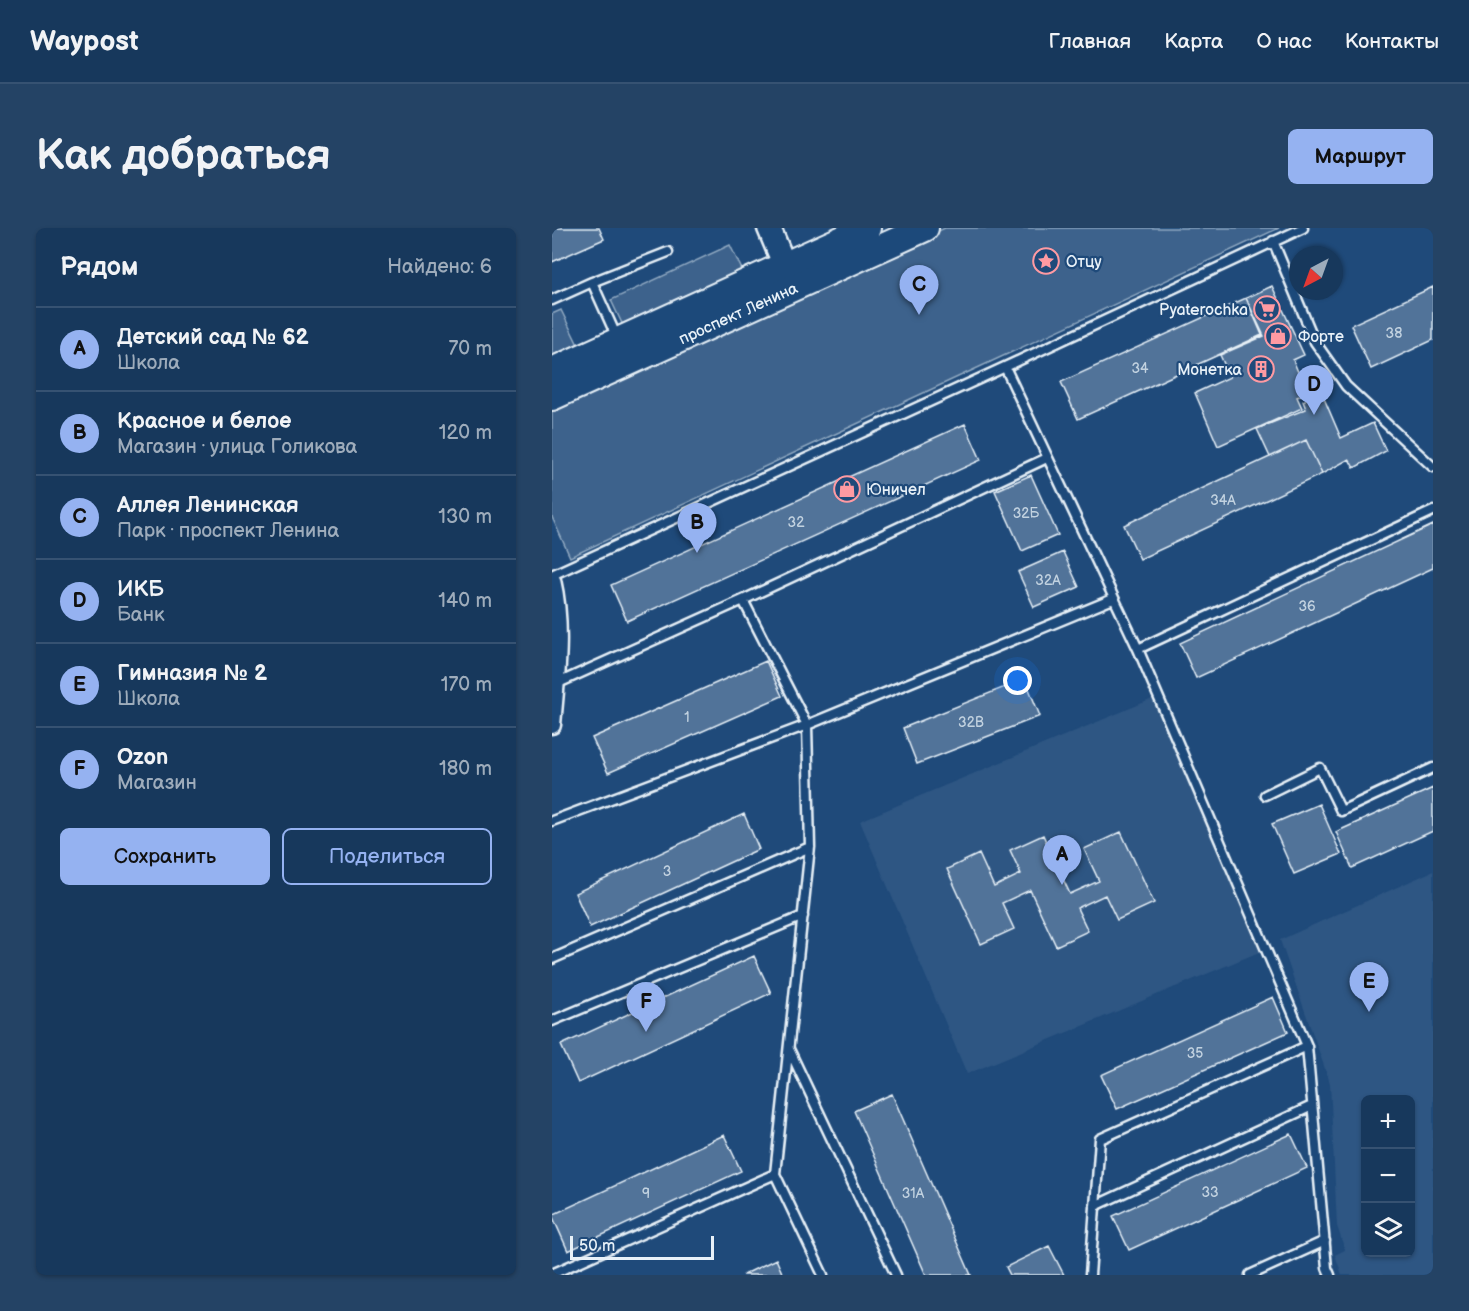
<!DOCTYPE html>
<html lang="ru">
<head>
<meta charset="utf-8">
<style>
	body { margin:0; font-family:"Balsamiq Sans",sans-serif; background:#244365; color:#f1f3f6 }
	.controls { position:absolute; right:18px; bottom:18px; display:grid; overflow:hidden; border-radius:9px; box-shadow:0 2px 4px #0004 }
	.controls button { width:54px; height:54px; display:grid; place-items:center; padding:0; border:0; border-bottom:2px solid #365272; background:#17385c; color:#f1f3f6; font:30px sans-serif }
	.compass { position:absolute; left:737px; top:18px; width:54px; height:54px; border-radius:50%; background:#17385c; box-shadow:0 2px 4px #0004; rotate:221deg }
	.scale { position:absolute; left:18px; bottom:15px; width:144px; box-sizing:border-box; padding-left:6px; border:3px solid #e8f1f8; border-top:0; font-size:16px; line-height:21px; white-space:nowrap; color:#e8f1f8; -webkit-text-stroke:4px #1f4a7a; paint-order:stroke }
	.you { position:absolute; left:466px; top:453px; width:21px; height:21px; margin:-15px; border:4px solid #fff; border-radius:50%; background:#1a73e8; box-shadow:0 0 0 9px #1a73e833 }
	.badge { display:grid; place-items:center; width:39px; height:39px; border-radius:50%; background:#95b2f1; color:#111; font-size:20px; font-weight:700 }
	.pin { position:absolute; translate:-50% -50px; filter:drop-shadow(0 2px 3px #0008) }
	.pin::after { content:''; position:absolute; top:32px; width:21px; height:18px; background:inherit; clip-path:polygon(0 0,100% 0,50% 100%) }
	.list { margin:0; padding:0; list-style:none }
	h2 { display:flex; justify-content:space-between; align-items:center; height:78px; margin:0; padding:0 24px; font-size:26px }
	h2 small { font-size:20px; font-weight:400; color:#9eacbb }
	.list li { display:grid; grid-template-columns:39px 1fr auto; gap:18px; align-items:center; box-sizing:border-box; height:84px; padding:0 24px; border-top:2px solid #365272 }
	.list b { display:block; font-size:22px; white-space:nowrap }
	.list p { margin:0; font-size:20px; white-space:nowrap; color:#9eacbb }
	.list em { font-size:20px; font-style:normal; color:#9eacbb }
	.actions { display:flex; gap:12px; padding:18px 24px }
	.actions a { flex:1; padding:14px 0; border:2px solid #95b2f1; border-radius:9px; text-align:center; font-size:21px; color:#95b2f1 }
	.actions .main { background:#95b2f1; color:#111 }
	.icon { flex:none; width:33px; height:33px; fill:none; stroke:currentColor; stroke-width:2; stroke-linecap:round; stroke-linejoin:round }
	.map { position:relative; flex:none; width:881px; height:1047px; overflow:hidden; border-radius:9px }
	header { display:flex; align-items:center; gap:36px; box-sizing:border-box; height:84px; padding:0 30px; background:#17385c; border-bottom:2px solid #365272 }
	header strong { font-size:28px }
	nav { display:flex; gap:33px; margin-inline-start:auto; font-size:21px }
	.intro { display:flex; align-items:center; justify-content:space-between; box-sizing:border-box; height:144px; padding:0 36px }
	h1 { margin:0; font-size:42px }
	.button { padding:15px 27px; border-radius:9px; background:#95b2f1; color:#111; font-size:21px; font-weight:700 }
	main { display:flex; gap:36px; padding:0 36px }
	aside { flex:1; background:#17385c; border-radius:9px; box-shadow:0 2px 4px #0004 }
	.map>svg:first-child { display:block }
	.built { fill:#2e5683; fill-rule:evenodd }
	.green { fill:#3c628c; stroke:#92aac2; stroke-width:1.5 }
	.building { fill:#517399; stroke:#e8f1f8; stroke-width:1.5 }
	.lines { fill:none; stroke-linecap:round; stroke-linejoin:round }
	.lane-casing { stroke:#e8f1f8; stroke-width:13 }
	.street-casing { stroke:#e8f1f8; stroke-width:21 }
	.secondary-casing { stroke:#e8f1f8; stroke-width:27 }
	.primary-casing { stroke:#e8f1f8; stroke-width:30 }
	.lane { stroke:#1f4a7a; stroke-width:8 }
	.street { stroke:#1f4a7a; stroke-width:16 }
	.secondary { stroke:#1f4a7a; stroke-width:22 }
	.primary { stroke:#1f4a7a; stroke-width:26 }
	.labels { text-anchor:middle; stroke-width:4.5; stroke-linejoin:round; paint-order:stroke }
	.number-label { font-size:14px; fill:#c2d2e0 }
	.poi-label { font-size:16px; fill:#e8f1f8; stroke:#1f4a7a; text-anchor:start }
	.street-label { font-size:16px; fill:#e8f1f8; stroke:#1f4a7a }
</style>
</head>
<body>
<header>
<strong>Waypost</strong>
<nav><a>Главная</a><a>Карта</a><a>О нас</a><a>Контакты</a></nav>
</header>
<div class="intro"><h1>Как добраться</h1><a class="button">Маршрут</a></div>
<main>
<aside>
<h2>Рядом<small>Найдено: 6</small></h2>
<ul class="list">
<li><span class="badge">A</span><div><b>Детский сад № 62</b><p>Школа</p></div><em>70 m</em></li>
<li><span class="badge">B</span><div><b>Красное и белое</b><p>Магазин · улица Голикова</p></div><em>120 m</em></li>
<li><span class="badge">C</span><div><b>Аллея Ленинская</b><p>Парк · проспект Ленина</p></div><em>130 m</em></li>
<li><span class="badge">D</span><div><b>ИКБ</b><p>Банк</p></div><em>140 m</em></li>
<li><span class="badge">E</span><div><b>Гимназия № 2</b><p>Школа</p></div><em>170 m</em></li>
<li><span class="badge">F</span><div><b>Ozon</b><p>Магазин</p></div><em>180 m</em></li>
</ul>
<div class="actions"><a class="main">Сохранить</a><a>Поделиться</a></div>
</aside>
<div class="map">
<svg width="881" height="1047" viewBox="0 0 881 1047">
	<rect width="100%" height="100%" fill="#1f4a7a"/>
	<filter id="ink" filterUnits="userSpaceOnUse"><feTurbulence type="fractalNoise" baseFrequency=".0167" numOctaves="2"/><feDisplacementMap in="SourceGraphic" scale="12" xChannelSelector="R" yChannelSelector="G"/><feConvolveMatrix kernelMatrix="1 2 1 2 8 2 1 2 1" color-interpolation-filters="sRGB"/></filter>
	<g filter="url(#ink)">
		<!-- built -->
		<path class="built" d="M605,469L712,722L415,846L308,593Z
			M881,643V1047H790L783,1027L793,1022L785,998L778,855L728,712ZM814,872H858V1024H814Z"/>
		<!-- green -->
		<path class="green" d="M393,0H727L18,329L0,289V175Z
			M178,17L194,50L75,106L59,72Z
			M9,82L29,123L0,136V86Z"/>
		<!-- building -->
		<path class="building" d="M0,0H47L52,11L0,34Z
			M720,58L752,127L741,132L755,165L745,169L750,180L666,218L643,165L678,149L668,127L712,108L694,70Z
			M881,59V112L819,141L799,97Z
			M694,70L710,107L526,191L509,154Z
			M768,161L789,210L821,195L834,223L802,240L797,231L770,246L754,212L718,229L705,201L754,181L751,173L758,169L757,165Z
			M413,196L429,232L75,393L59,357Z
			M754,212L770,246L588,331L572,297Z
			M479,247L506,307L470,323L443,263Z
			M881,297V340L644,450L628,415Z
			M511,324L527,359L482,379L466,344Z
			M214,433L230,468L56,545L40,510Z
			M473,451L488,488L365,536L351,500Z
			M881,560V603L800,640L784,604Z
			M767,576L789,626L742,646L720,596Z
			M192,586L207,621L38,699L23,665Z
			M569,604L602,675L565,692L553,667L525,680L536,703L504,718L478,662L450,675L462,701L429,716L395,641L427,626L442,659L469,646L458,622L491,607L518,666L547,653L532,621Z
			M202,728L219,765L26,855L9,817Z
			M721,769L736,804L565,881L549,847Z
			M340,866L419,1047H374L302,883Z
			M739,906L755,940L577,1022L561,988Z
			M172,907L189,943L16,1023L0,987Z
			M497,1018L512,1047H458L454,1039Z
			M224,1031L231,1047H191Z"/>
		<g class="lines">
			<!-- lane casing -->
			<g class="lane-casing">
				<path id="lane" d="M721,13L763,114L794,158L881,239
					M40,54L116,24
					M0,72L40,54L66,112
					M453,139L586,421L755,818L775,1040L778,1047
					M0,347L453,139L751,0
					M586,421L881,283
					M4,456L191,372L495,230
					M713,567L768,540L789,583L881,540
					M0,593L255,497L561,371
					M0,731L258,619
					M0,793L251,688
					M237,821L344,1047
					M223,946L271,1047
					M543,978L760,878
					M0,1046L223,946L258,619L255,497L191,372
					M538,1047L548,911L755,818
					M698,1047L773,1013"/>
			</g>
			<!-- street casing -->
			<g class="street-casing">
				<path id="street" d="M0,352C11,399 4,450 0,497"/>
			</g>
			<!-- secondary casing -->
			<g class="secondary-casing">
				<path id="secondary" d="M217,0L239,53"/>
			</g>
			<!-- primary casing -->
			<g class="primary-casing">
				<g id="primary">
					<path d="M0,143L315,0"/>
					<path id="s1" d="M0,169L373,0"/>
				</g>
			</g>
			<!-- lane -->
			<use href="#lane" class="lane"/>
			<!-- street -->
			<use href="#street" class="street"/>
			<!-- secondary -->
			<use href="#secondary" class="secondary"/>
			<!-- primary -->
			<use href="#primary" class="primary"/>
		</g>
	</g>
	<!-- icons -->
	<defs>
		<g id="sight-ring" transform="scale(1.35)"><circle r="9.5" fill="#1f4a7a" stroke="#ff9aa2" stroke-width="1.5"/><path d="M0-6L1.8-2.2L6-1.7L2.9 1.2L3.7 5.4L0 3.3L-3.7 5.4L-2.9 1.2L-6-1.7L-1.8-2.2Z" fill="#ff9aa2"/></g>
		<g id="supermarket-ring" transform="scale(1.35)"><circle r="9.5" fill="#1f4a7a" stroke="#ff9aa2" stroke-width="1.5"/><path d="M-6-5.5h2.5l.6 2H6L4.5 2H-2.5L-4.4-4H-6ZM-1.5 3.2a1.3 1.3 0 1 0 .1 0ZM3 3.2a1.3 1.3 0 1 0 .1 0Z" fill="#ff9aa2"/></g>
		<g id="shop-ring" transform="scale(1.35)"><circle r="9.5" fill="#1f4a7a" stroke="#ff9aa2" stroke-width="1.5"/><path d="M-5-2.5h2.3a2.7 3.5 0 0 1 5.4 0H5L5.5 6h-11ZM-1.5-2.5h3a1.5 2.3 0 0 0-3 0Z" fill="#ff9aa2"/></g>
		<g id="building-ring" transform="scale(1.35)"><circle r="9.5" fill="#1f4a7a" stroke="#ff9aa2" stroke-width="1.5"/><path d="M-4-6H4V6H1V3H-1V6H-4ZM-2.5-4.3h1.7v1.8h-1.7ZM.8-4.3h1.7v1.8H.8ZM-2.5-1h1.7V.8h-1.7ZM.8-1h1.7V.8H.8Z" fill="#ff9aa2"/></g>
	</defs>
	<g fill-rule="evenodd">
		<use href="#sight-ring" x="494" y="33"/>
		<use href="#supermarket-ring" x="715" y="81"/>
		<use href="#shop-ring" x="726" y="108"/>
		<use href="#building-ring" x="709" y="141"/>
		<use href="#shop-ring" x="295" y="261"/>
	</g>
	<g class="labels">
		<!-- number labels -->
		<g class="number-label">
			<text x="842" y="110">38</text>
			<text x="588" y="145">34</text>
			<text x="671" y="277">34А</text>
			<text x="474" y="290">32Б</text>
			<text x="244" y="299">32</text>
			<text x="496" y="357">32А</text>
			<text x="755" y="383">36</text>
			<text x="135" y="494">1</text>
			<text x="419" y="499">32В</text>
			<text x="115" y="648">3</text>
			<text x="643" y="830">35</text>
			<text x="658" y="969">33</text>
			<text x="94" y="970">9</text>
			<text x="361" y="970">31А</text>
		</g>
		<!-- poi labels -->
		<g class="poi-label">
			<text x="514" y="39">Отцу</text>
			<text x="696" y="87" text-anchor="end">Pyaterochka</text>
			<text x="746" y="114">Форте</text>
			<text x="690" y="147" text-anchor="end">Монетка</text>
			<text x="314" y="267">Юничел</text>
		</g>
		<!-- street labels -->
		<g class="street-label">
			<text dy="6" stroke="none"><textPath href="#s1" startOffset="204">проспект Ленина</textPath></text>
		</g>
	</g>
</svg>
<div class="controls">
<button>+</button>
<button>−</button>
<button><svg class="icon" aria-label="layers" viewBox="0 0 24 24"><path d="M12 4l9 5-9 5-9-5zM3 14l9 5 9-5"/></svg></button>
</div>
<svg class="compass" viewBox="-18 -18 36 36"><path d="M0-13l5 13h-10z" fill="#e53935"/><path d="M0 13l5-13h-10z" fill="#9eacbb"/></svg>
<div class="scale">50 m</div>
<div class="you"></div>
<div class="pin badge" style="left:510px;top:657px">A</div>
<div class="pin badge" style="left:145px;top:325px">B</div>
<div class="pin badge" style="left:367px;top:87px">C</div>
<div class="pin badge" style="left:762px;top:187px">D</div>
<div class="pin badge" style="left:817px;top:784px">E</div>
<div class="pin badge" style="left:94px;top:804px">F</div>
</div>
</main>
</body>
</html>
